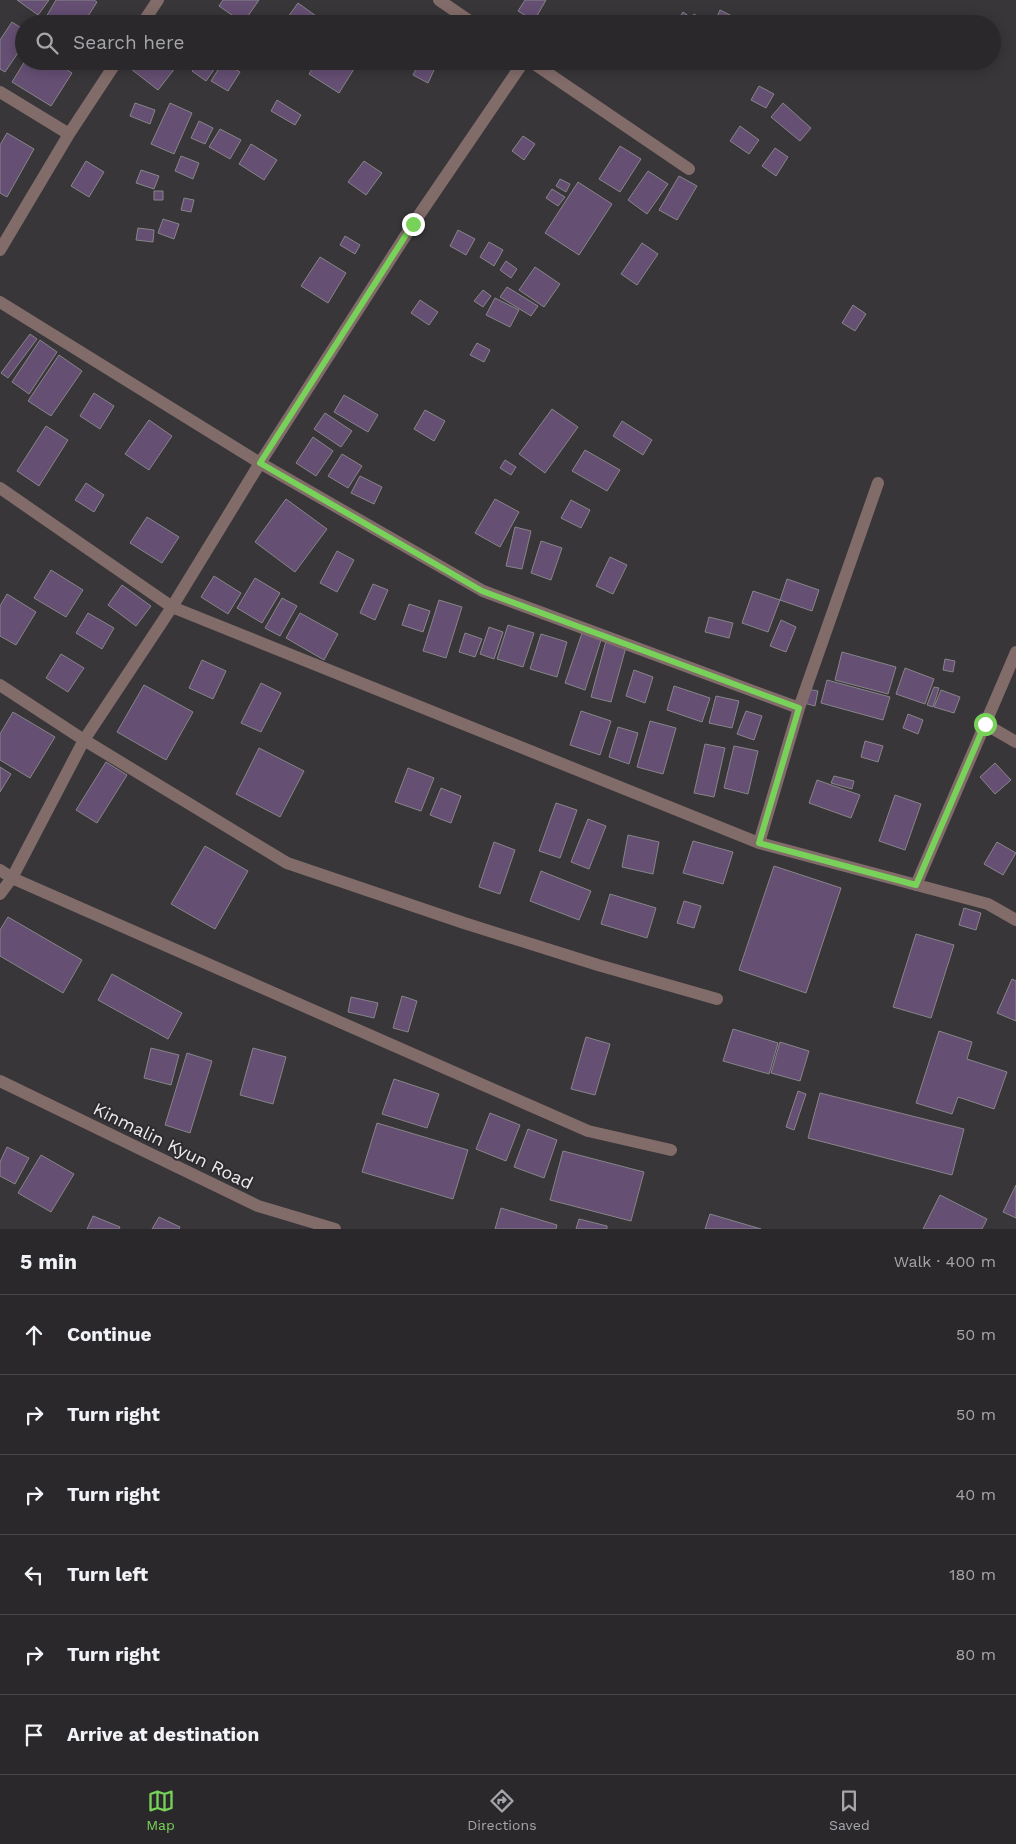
<!DOCTYPE html>
<html lang="en">
<head>
<meta charset="utf-8">
<style>
	body { margin:0; font-family:"Work Sans",sans-serif; background:#363437; color:#f1f3f6 }
	.stop { position:absolute; width:15px; height:15px; margin:-11px; border:4px solid #78d259; border-radius:50%; background:#fff }
	.stop.end { background:#78d259; border-color:#fff; box-shadow:0 1px 5px #0008 }
	.list { margin:0; padding:0; list-style:none }
	h2 { display:flex; justify-content:space-between; align-items:center; height:65px; margin:0; padding:0 20px; font-size:21px }
	h2 small { font-size:16px; font-weight:400; color:#a5a6a9 }
	.list li { display:grid; grid-template-columns:32px 1fr auto; gap:15px; align-items:center; box-sizing:border-box; height:80px; padding:0 20px; border-top:1px solid #464447 }
	.list b { display:block; font-size:19px; white-space:nowrap }
	.list em { font-size:16px; font-style:normal; color:#a5a6a9 }
	.icon { flex:none; width:28px; height:28px; fill:none; stroke:currentColor; stroke-width:2; stroke-linecap:round; stroke-linejoin:round }
	.map { position:relative; flex:none; width:1016px; height:1229px; overflow:hidden }
	.search { position:absolute; background:#2a282b; box-shadow:0 2px 12px #0003; left:15px; right:15px; top:15px; height:55px; display:flex; align-items:center; gap:12px; box-sizing:border-box; padding:0 18px; border-radius:28px; color:#a5a6a9; font-size:19px }
	.sheet { height:545px; background:#2a282b }
	nav { display:flex; justify-content:space-around; align-items:center; box-sizing:border-box; height:70px; border-top:1px solid #464447; background:#2a282b; font-size:14px; color:#a5a6a9 }
	nav a { display:grid; justify-items:center; gap:2px }
	nav .on { color:#78d259 }
	.map>svg:first-child { display:block }
	.building { fill:#654f73; stroke:#878589 }
	.lines { fill:none; stroke-linecap:round; stroke-linejoin:round }
	.street { stroke:#826c6a; stroke-width:12 }
	.route { stroke:#78d259; stroke-width:6 }
	.labels { text-anchor:middle; stroke-width:4; stroke-linejoin:round; paint-order:stroke }
	.street-label { font-size:18px; fill:#edebed; stroke:#2e2c2f }
</style>
</head>
<body>
<div class="map">
<svg width="1016" height="1229" viewBox="0 0 1016 1229">
	<rect width="100%" height="100%" fill="#383639"/>
	<!-- building -->
	<path class="building" d="M17,0H49L38,15Z
		M56,0H94L97,2L83,24H42Z
		M223,0H259L243,23L219,6Z
		M525,0H546L534,21L518,11Z
		M298,3L327,24H283Z
		M720,10L738,19L736,24H714Z
		M683,12L690,17L685,24H677L676,23Z
		M694,14L708,24H688Z
		M12,22L24,30V44L5,72L0,69V40Z
		M25,61H53L72,73L51,106L12,82Z
		M59,61H80L75,70Z
		M138,61H169L176,67L158,90L131,69Z
		M199,61H220L206,81L192,71Z
		M317,61H359L339,93L309,74Z
		M420,61L435,68L428,83L413,75Z
		M223,62L240,72L228,91L211,81Z
		M759,86L774,94L766,108L751,100Z
		M277,100L301,115L295,125L271,111Z
		M135,103L155,110L150,124L130,116Z
		M170,103L192,113L174,154L151,144Z
		M783,103L811,128L800,141L771,117Z
		M199,121L213,128L205,144L191,138Z
		M740,126L759,140L749,154L730,141Z
		M220,129L241,140L230,159L209,147Z
		M7,133L34,149L7,197L0,193V145Z
		M523,136L535,144L524,160L512,151Z
		M251,144L277,160L264,180L239,164Z
		M620,146L641,159L620,192L599,179Z
		M775,148L788,157L776,176L762,166Z
		M181,156L199,163L193,179L175,171Z
		M86,161L104,172L89,197L71,186Z
		M364,161L382,173L366,195L348,182Z
		M141,170L159,176L154,189L136,183Z
		M648,171L668,184L647,214L628,200Z
		M679,176L697,186L677,220L659,210Z
		M560,179L570,184L566,192L556,186Z
		M578,182L612,204L579,255L545,233Z
		M552,189L565,197L558,206L546,198Z
		M154,191H163V200H154Z
		M184,198L194,200L191,212L181,210Z
		M163,219L179,224L174,239L158,233Z
		M138,228L154,230L153,242L136,240Z
		M458,230L475,239L466,255L450,246Z
		M345,236L360,245L355,254L340,245Z
		M489,242L503,250L494,266L480,257Z
		M642,243L658,254L637,285L621,274Z
		M320,257L346,273L328,303L301,286Z
		M506,261L517,269L511,278L500,270Z
		M535,267L560,284L544,307L519,290Z
		M507,287L538,306L531,316L500,297Z
		M483,290L491,296L483,307L474,301Z
		M495,298L519,310L510,327L486,315Z
		M420,300L438,312L429,325L411,313Z
		M853,305L866,314L855,331L842,323Z
		M30,334L37,339L8,378L1,373Z
		M40,340L57,352L29,394L12,382Z
		M477,343L490,350L484,362L470,355Z
		M59,355L82,371L51,416L28,401Z
		M94,393L114,406L100,429L80,416Z
		M344,395L378,415L368,432L334,412Z
		M552,409L578,427L545,473L519,454Z
		M425,410L445,421L434,441L414,429Z
		M325,413L352,431L341,447L314,429Z
		M149,420L172,436L149,470L125,454Z
		M622,421L652,440L643,455L613,436Z
		M46,426L68,440L39,486L17,471Z
		M313,437L333,451L316,476L296,463Z
		M585,450L620,470L607,491L572,471Z
		M342,454L362,466L348,488L328,476Z
		M505,460L516,467L511,475L500,468Z
		M360,476L382,487L374,504L351,493Z
		M86,483L104,495L94,512L75,500Z
		M286,499L327,529L295,572L255,542Z
		M495,499L519,512L500,547L475,533Z
		M571,500L590,510L581,528L561,518Z
		M147,517L179,537L162,563L130,543Z
		M515,527L531,531L522,569L506,566Z
		M541,541L562,548L551,580L531,573Z
		M337,551L354,560L337,592L320,583Z
		M610,557L627,565L613,594L596,586Z
		M51,570L83,590L66,617L34,598Z
		M214,576L241,593L228,614L201,597Z
		M255,578L280,593L262,623L237,608Z
		M787,579L819,590L812,611L780,600Z
		M373,584L388,590L375,620L360,613Z
		M122,585L151,606L136,626L108,605Z
		M753,591L780,600L768,632L742,623Z
		M7,594L36,612L16,645L0,636V606Z
		M282,598L297,606L280,636L265,628Z
		M439,600L462,607L446,658L423,651Z
		M409,604L430,611L423,632L402,625Z
		M88,613L114,628L102,649L76,633Z
		M300,613L338,634L324,660L286,638Z
		M709,617L733,623L729,638L705,632Z
		M781,620L796,627L786,652L770,646Z
		M508,625L534,633L523,667L497,659Z
		M489,627L503,632L494,659L480,654Z
		M465,633L482,639L475,657L459,652Z
		M582,633L601,640L585,690L565,683Z
		M541,634L567,642L557,677L530,669Z
		M606,641L626,647L611,702L591,697Z
		M842,652L896,667L888,694L835,680Z
		M61,654L84,668L68,692L46,678Z
		M945,659L955,661L953,672L943,670Z
		M202,660L226,671L213,699L189,688Z
		M905,668L934,679L925,704L896,694Z
		M634,670L653,677L645,703L626,696Z
		M827,680L890,697L883,720L821,703Z
		M261,683L281,693L261,732L241,723Z
		M144,685L193,712L166,760L117,732Z
		M674,686L710,698L702,722L667,710Z
		M934,687L939,688L933,707L927,705Z
		M807,689L818,691L815,706L804,703Z
		M941,690L960,697L954,713L934,707Z
		M716,696L739,701L732,728L709,723Z
		M581,711L611,721L600,755L570,745Z
		M746,711L762,716L754,740L737,734Z
		M13,712L55,737L30,778L0,760V734Z
		M908,714L923,720L918,734L903,728Z
		M650,721L676,728L663,774L637,767Z
		M618,727L638,733L629,764L609,757Z
		M865,741L883,746L878,762L861,757Z
		M705,744L725,748L714,797L694,793Z
		M734,746L758,751L748,794L724,788Z
		M259,748L304,771L280,817L236,794Z
		M106,762L127,775L97,823L76,810Z
		M995,763L1011,780L995,794L980,777Z
		M0,767L11,774L0,792Z
		M408,768L434,778L421,811L395,802Z
		M834,776L854,781L852,789L831,783Z
		M817,780L860,795L851,818L809,803Z
		M441,788L461,796L451,823L430,815Z
		M895,795L921,804L905,850L879,841Z
		M556,803L577,810L560,858L539,851Z
		M588,819L606,826L589,869L571,862Z
		M628,835L659,842L653,874L622,867Z
		M693,841L733,852L723,884L683,873Z
		M494,842L515,850L500,894L479,887Z
		M997,842L1016,853L1003,875L984,864Z
		M205,846L248,871L215,929L171,904Z
		M774,866L841,888L806,993L739,970Z
		M541,871L591,891L579,920L530,901Z
		M610,894L656,908L647,938L601,924Z
		M684,901L701,906L694,928L677,923Z
		M964,908L981,913L976,930L959,925Z
		M8,917L82,960L63,993L0,956V930Z
		M916,934L954,945L931,1018L893,1007Z
		M112,974L182,1013L168,1039L98,1000Z
		M1012,979L1016,981V1021L997,1013Z
		M402,996L417,1001L408,1032L393,1028Z
		M351,997L378,1003L374,1018L348,1012Z
		M733,1029L778,1043L769,1074L723,1061Z
		M939,1031L972,1042L967,1059L1007,1072L994,1109L958,1097L952,1114L916,1103Z
		M586,1037L610,1044L595,1095L571,1089Z
		M780,1042L809,1051L800,1081L771,1073Z
		M151,1048L179,1055L171,1085L144,1078Z
		M253,1048L286,1057L273,1104L240,1095Z
		M187,1053L212,1061L190,1133L165,1125Z
		M394,1079L439,1094L427,1128L382,1114Z
		M798,1091L806,1094L794,1130L786,1127Z
		M820,1093L964,1129L952,1175L808,1138Z
		M490,1113L520,1125L506,1161L476,1149Z
		M377,1123L468,1150L453,1199L362,1172Z
		M528,1129L557,1140L544,1178L514,1167Z
		M7,1147L29,1158L15,1184L0,1176V1162Z
		M563,1151L644,1172L631,1221L550,1200Z
		M41,1155L74,1174L51,1212L18,1193Z
		M1016,1185V1218L1003,1212Z
		M940,1195L987,1219L982,1229H923Z
		M501,1208L557,1225L556,1229H495Z
		M710,1214L761,1229H705Z
		M93,1216L120,1227L119,1229H87Z
		M159,1217L180,1227L179,1229H152Z
		M579,1219L607,1226V1229H576Z"/>
	<g class="lines">
		<!-- street -->
		<path class="street" d="M439,0L474,24
			M142,24L158,0
			M530,61L689,169
			M0,92L69,134
			M0,250L69,134L117,61
			M0,302L260,463L483,591L799,708L759,843
			M0,488L172,607L759,843L988,904L1016,920
			M0,685L84,740L287,863L464,923L598,965L717,999
			M799,708L878,483
			M985,724L1016,742
			M0,870L12,878L588,1131L671,1150
			M916,885L1016,652
			M0,894L12,878L84,740L172,607L260,463L413,224L524,61
			M0,1081L258,1206L335,1229"/>
	</g>
	<g class="lines">
		<!-- route -->
		<path class="route" d="M413,224L260,463L482,591L799,708L759,843L916,885L985,724"/>
	</g>
	<g class="labels">
		<!-- street labels -->
		<g class="street-label">
			<text transform="translate(173 1146) rotate(26)" y="6">Kinmalin Kyun Road</text>
		</g>
	</g>
</svg>
<div class="stop" style="left:985px;top:724px"></div>
<div class="stop end" style="left:413px;top:224px"></div>
<div class="search"><svg class="icon" aria-label="search" viewBox="0 0 24 24"><circle cx="10" cy="10" r="6"/><path d="M15 15l6 6"/></svg>Search here</div>
</div>
<section class="sheet">
<h2>5 min<small>Walk · 400 m</small></h2>
<ul class="list">
<li><svg class="icon" aria-label="ahead" viewBox="0 0 24 24"><path d="M12 20V5M6 11l6-6 6 6"/></svg><div><b>Continue</b></div><em>50 m</em></li>
<li><svg class="icon" aria-label="right" viewBox="0 0 24 24"><path d="M7 20v-9h11M14 6l5 5-5 5"/></svg><div><b>Turn right</b></div><em>50 m</em></li>
<li><svg class="icon" aria-label="right" viewBox="0 0 24 24"><path d="M7 20v-9h11M14 6l5 5-5 5"/></svg><div><b>Turn right</b></div><em>40 m</em></li>
<li><svg class="icon" aria-label="left" viewBox="0 0 24 24"><path d="M17 20v-9H6M10 6l-5 5 5 5"/></svg><div><b>Turn left</b></div><em>180 m</em></li>
<li><svg class="icon" aria-label="right" viewBox="0 0 24 24"><path d="M7 20v-9h11M14 6l5 5-5 5"/></svg><div><b>Turn right</b></div><em>80 m</em></li>
<li><svg class="icon" aria-label="arrive" viewBox="0 0 24 24"><path d="M6 21V4h12l-3 4 3 4H6"/></svg><div><b>Arrive at destination</b></div></li>
</ul>
</section>
<nav>
<a class="on"><svg class="icon" aria-label="map" viewBox="0 0 24 24"><path d="M3 6l6-2 6 2 6-2v14l-6 2-6-2-6 2zM9 4v14M15 6v14"/></svg>Map</a>
<a><svg class="icon" aria-label="directions" viewBox="0 0 24 24"><path d="M12 3l9 9-9 9-9-9zM9 14v-3h6M13 9l2 2-2 2"/></svg>Directions</a>
<a><svg class="icon" aria-label="saved" viewBox="0 0 24 24"><path d="M7 4h10v16l-5-4-5 4z"/></svg>Saved</a>
</nav>
</body>
</html>
